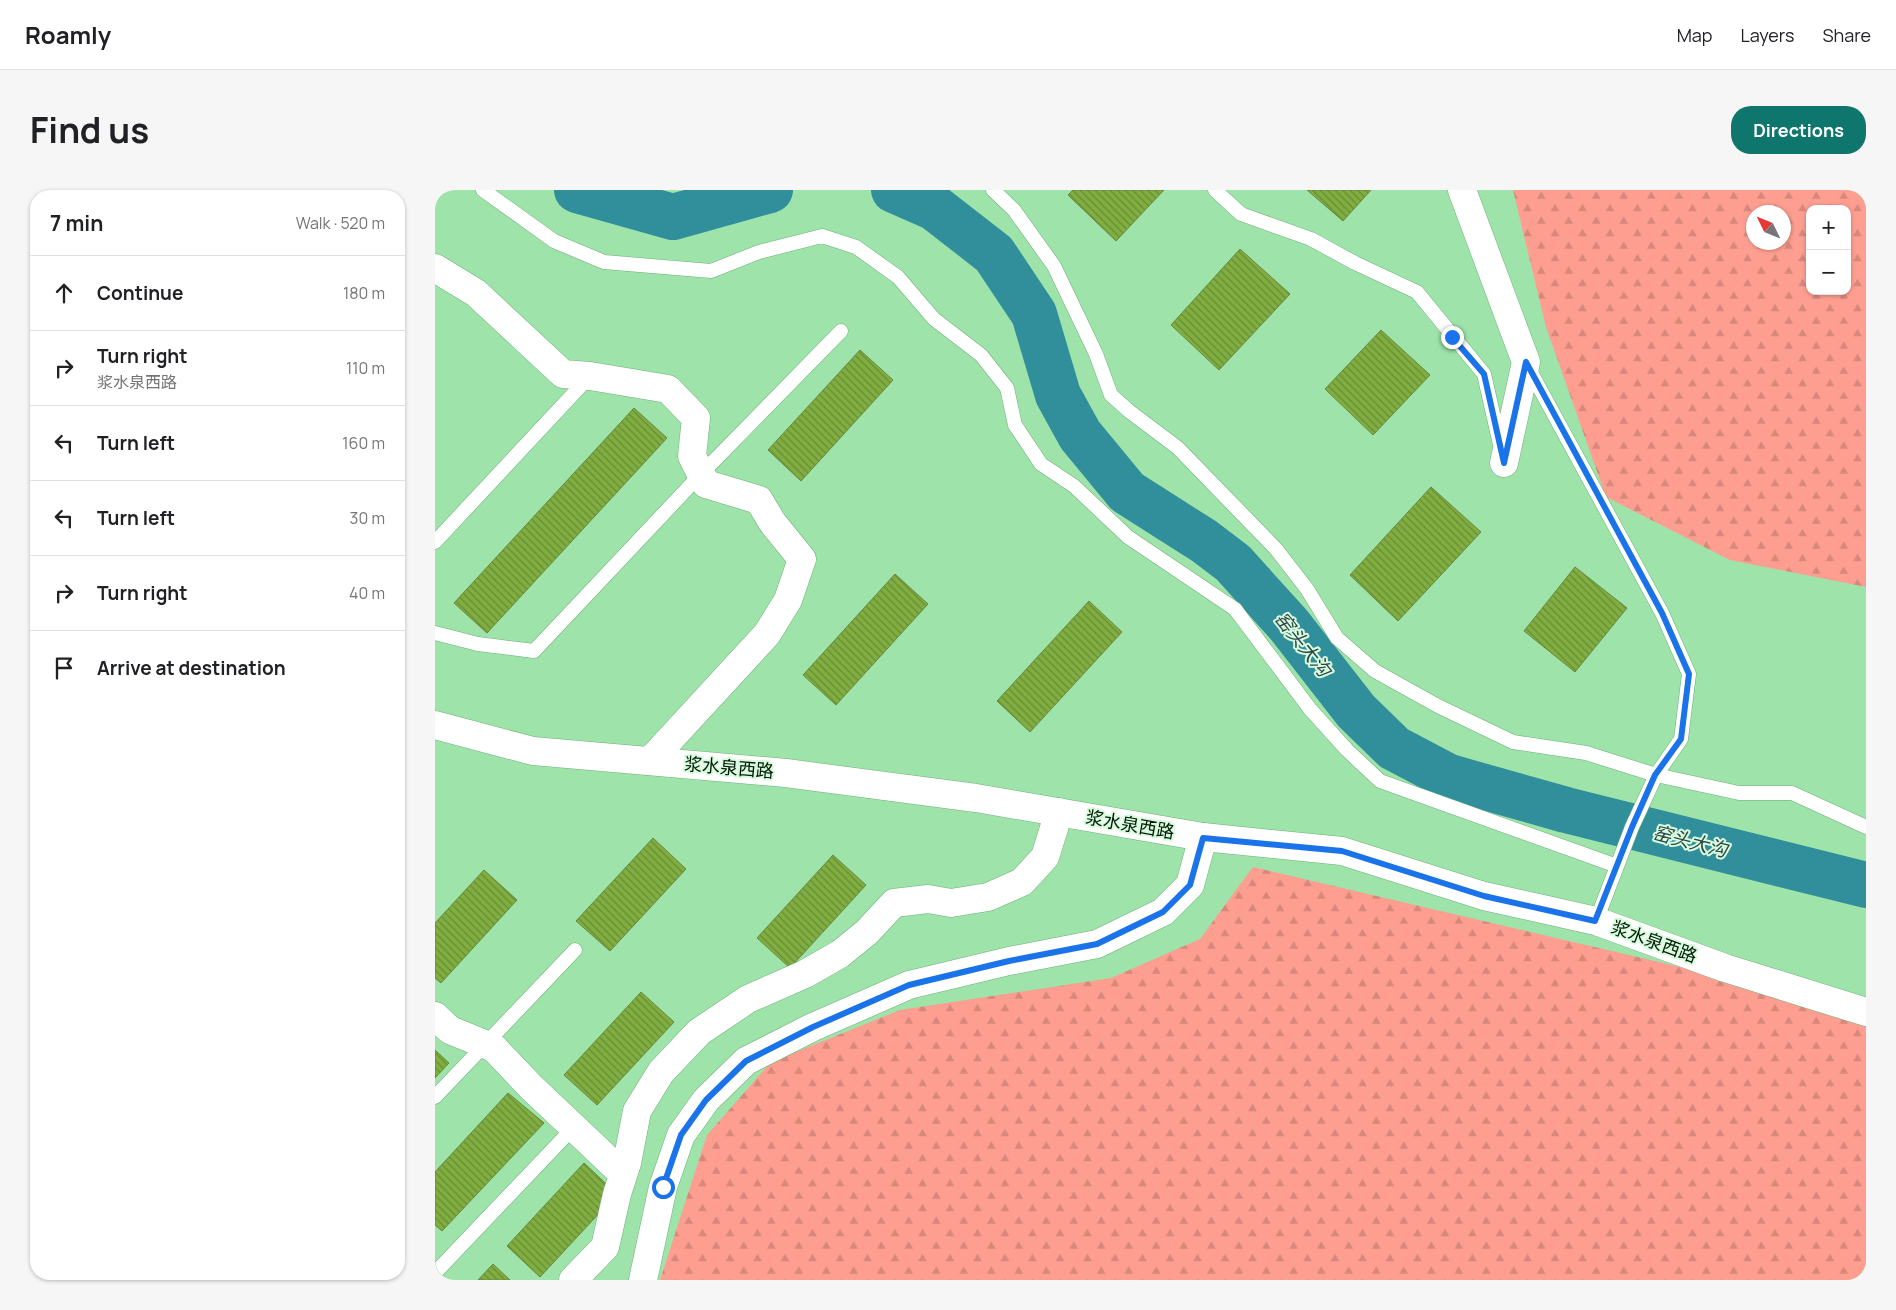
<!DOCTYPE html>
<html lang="en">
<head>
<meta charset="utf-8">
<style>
	body { margin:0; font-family:Manrope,"Noto Sans SC",sans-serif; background:#f6f6f6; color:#202124 }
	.controls { position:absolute; right:15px; top:15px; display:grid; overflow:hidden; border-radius:10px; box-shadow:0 1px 4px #0004 }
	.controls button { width:45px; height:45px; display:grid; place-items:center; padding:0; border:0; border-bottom:1px solid #e0e0e0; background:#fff; color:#202124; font:25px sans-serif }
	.compass { position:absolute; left:1311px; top:15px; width:45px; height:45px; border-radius:50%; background:#fff; box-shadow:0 1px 4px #0004; rotate:313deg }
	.stop { position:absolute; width:15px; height:15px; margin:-11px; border:4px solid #1a73e8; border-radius:50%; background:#fff }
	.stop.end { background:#1a73e8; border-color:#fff; box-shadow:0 1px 5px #0008 }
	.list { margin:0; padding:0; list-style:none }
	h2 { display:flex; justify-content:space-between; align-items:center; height:65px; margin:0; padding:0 20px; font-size:21px }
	h2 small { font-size:16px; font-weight:400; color:#757577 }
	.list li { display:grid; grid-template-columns:32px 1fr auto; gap:15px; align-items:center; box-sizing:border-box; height:75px; padding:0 20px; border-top:1px solid #e0e0e0 }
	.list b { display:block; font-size:19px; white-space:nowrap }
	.list p { margin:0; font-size:16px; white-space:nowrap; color:#757577 }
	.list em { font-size:16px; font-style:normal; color:#757577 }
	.icon { flex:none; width:28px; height:28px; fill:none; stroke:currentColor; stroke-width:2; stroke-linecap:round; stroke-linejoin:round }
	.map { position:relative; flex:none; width:1431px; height:1090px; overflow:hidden; border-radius:20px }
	header { display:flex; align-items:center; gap:30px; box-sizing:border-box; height:70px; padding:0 25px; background:#fff; border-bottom:1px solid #e0e0e0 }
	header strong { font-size:24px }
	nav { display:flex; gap:28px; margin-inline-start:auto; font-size:18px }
	.intro { display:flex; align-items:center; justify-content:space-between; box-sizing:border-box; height:120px; padding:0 30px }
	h1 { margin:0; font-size:35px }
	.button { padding:12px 22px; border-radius:20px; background:#0f766e; color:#fff; font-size:18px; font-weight:700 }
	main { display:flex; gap:30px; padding:0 30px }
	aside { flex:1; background:#fff; border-radius:20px; box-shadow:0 1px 4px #0004 }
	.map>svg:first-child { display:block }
	.forest { fill:url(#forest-firs); fill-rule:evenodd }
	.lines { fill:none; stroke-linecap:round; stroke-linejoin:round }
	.river { stroke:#318f9c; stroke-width:46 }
	.building { fill:url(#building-back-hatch); stroke:#69883f }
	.service-casing { stroke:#6db078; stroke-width:15 }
	.minor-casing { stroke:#6db078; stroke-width:29 }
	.tertiary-casing { stroke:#6db078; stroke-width:29 }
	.service { stroke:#fff; stroke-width:14 }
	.minor { stroke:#fff; stroke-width:28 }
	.tertiary { stroke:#fff; stroke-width:28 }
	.route { stroke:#1a73e8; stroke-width:6 }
	.labels { text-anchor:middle; stroke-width:4; stroke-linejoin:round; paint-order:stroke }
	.street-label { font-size:18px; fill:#001a06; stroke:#d9fbdd }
	.water-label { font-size:19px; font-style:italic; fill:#2a464b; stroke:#d9fbdd }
</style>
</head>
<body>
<header>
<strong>Roamly</strong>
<nav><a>Map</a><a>Layers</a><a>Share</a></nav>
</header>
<div class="intro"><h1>Find us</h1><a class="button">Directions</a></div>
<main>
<aside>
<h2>7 min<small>Walk · 520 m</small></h2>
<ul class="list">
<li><svg class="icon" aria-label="ahead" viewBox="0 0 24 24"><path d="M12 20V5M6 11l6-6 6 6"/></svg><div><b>Continue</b></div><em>180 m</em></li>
<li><svg class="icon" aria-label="right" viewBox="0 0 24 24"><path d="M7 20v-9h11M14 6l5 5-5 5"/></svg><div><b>Turn right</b><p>浆水泉西路</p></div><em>110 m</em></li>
<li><svg class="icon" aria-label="left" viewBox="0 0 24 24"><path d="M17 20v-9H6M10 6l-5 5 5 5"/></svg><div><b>Turn left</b></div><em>160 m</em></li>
<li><svg class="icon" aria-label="left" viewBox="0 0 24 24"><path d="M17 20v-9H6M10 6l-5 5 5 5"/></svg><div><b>Turn left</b></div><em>30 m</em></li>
<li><svg class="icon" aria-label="right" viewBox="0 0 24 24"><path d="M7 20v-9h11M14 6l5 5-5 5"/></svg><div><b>Turn right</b></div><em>40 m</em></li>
<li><svg class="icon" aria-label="arrive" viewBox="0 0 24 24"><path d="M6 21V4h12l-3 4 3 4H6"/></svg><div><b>Arrive at destination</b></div></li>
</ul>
</aside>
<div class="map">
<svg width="1431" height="1090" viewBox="0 0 1431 1090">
	<defs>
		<pattern id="forest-firs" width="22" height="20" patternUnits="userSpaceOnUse" patternTransform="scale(1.25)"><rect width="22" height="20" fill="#fd9e90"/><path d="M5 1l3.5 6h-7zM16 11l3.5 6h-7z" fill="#d7887b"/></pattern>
		<pattern id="building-back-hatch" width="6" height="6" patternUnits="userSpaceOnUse" patternTransform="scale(1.25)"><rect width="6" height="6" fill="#81ae41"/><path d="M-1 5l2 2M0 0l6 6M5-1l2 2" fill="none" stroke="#678d34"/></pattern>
	</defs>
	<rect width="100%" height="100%" fill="#9ee3a9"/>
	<!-- forest -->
	<path class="forest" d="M1078,0H1431V397L1295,370L1171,307L1111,137ZM1375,19H1412V101H1375ZM1318,22H1348V52H1318Z
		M818,677L1412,816L1431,831V1090H225L272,945L336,872L465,820L676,788L765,749Z"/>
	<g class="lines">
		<!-- river -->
		<path class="river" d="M142,0L238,27L335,0
			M459,0L500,18L559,64L599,124L623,205L645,245L692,302L769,351L798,373L854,435L921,521L959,558L1014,587L1131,620L1431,695"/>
	</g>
	<!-- building -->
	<path class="building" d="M638,0H729L681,51L633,5Z
		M872,0H936L908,31Z
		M805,59L855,104L784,180L736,135Z
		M946,140L995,185L938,245L890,199Z
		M425,160L458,190L366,291L333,260Z
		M199,218L232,248L52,443L19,413Z
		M996,297L1046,342L963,431L915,385Z
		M1140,377L1192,418L1140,482L1089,441Z
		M460,384L493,414L401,515L368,485Z
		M654,411L687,442L595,542L562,511Z
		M218,648L251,679L175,761L141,731Z
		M398,665L431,695L355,778L322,748Z
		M49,680L82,710L6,793L0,788V733Z
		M206,802L239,832L162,915L129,885Z
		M0,860L14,873L0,888Z
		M73,903L109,933L7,1041L0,1035V982Z
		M149,973L182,1004L105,1087L72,1056Z
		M58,1074L75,1090H43Z"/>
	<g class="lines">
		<!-- service casing -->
		<g class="service-casing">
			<path id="service" d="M48,0L119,51L169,72L276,81L324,62L387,46L421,57L463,87L499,129L546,165L572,198L580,235L606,274L639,296L693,347L800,419L875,519L912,560L945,591L1182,676
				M558,0L579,20L619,76L661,164L676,205L694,221L743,258L841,359L872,399L902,448L940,481L1003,516L1078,552L1151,563L1221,585L1304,603H1357L1431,637
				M780,0L806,24L876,49L920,73L982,102L1049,184L1066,259
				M1092,175L1227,423L1254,484L1246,549L1221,585L1197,637L1161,731
				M0,352L155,186
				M0,443L43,454L99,461L266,284L406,141
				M0,907L140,760
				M0,1083L139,937"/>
		</g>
		<!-- minor casing -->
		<g class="minor-casing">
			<path id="minor" d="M1027,0L1091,172L1069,273
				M0,78L41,103L128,184L155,186L233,199L261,228L257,266L271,294L324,310L337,332L367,369L353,410L332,444L215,571
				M0,826L15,840L59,858L95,896L188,984
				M138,1090L170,1057L182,1004L192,973L202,921L226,882L264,842L313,809L370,784L405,764L432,742L459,713L493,709L516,713L553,707L587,692L610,667L624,622
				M208,1090L228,997L246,945L271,910L311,871L378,837L474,795L574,771L662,754L728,722L755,695L768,647"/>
		</g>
		<!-- tertiary casing -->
		<g class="tertiary-casing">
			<path id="tertiary" d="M0,535L98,561L351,583L541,608L768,647L907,661L1049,706L1161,731L1290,778L1431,822"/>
		</g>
		<!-- service -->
		<use href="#service" class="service"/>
		<!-- minor -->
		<use href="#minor" class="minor"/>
		<!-- tertiary -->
		<use href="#tertiary" class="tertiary"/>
	</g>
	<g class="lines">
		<!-- route -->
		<path class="route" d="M228,997L246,945L271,910L311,871L378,837L474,795L574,771L662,754L728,722L755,695L768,648L907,661L1049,706L1160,731L1197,637L1220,585L1246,549L1254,484L1227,423L1091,172L1069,273L1049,184L1017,147"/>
	</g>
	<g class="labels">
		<!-- street labels -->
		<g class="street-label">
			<text transform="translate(294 578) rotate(5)" y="6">浆水泉西路</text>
			<text transform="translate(695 635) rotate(10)" y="6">浆水泉西路</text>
			<text transform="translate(1219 752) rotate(20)" y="6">浆水泉西路</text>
		</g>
		<!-- water labels -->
		<g class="water-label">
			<text transform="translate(868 454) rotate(51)" y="7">窑头大沟</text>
			<text transform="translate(1255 651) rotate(14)" y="7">窑头大沟</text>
		</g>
	</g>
</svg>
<div class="controls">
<button>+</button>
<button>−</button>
</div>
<svg class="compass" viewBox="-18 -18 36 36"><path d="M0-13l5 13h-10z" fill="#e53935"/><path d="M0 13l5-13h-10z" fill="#757577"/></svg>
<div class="stop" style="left:228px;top:997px"></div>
<div class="stop end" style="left:1017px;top:147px"></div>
</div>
</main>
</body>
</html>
